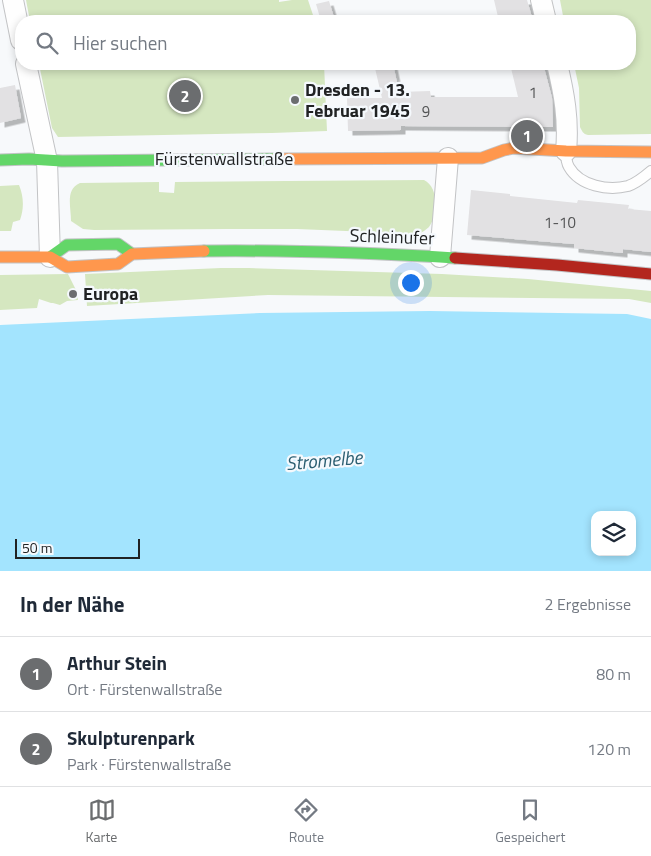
<!DOCTYPE html>
<html lang="de">
<head>
<meta charset="utf-8">
<style>
	body { margin:0; font-family:"Titillium Web",sans-serif; background:#f6f6f7; color:#1f2937 }
	.controls { position:absolute; right:15px; bottom:15px; display:grid; overflow:hidden; border-radius:10px; box-shadow:0 2px 8px #0003 }
	.controls button { width:45px; height:45px; display:grid; place-items:center; padding:0; border:0; border-bottom:1px solid #e0e1e3; background:#fff; color:#1f2937; font:25px sans-serif }
	.scale { position:absolute; left:15px; bottom:12px; width:125px; box-sizing:border-box; padding-left:5px; border:2px solid #202223; border-top:0; font-size:14px; line-height:18px; white-space:nowrap; color:#202223; -webkit-text-stroke:4px #f5f9fd; paint-order:stroke }
	.you { position:absolute; left:410px; top:282px; width:18px; height:18px; margin:-12px; border:4px solid #fff; border-radius:50%; background:#1a73e8; box-shadow:0 0 0 8px #1a73e833 }
	.badge { display:grid; place-items:center; width:32px; height:32px; border-radius:50%; background:#6b6d6f; color:#fff; font-size:16px; font-weight:700 }
	.pin { position:absolute; translate:-50% -50%; border:2px solid #fff; box-shadow:0 1px 5px #0006 }
	.list { margin:0; padding:0; list-style:none }
	h2 { display:flex; justify-content:space-between; align-items:center; height:65px; margin:0; padding:0 20px; font-size:21px }
	h2 small { font-size:16px; font-weight:400; color:#747a83 }
	.list li { display:grid; grid-template-columns:32px 1fr auto; gap:15px; align-items:center; box-sizing:border-box; height:75px; padding:0 20px; border-top:1px solid #e0e1e3 }
	.list b { display:block; font-size:19px; white-space:nowrap }
	.list p { margin:0; font-size:16px; white-space:nowrap; color:#747a83 }
	.list em { font-size:16px; font-style:normal; color:#747a83 }
	.icon { flex:none; width:28px; height:28px; fill:none; stroke:currentColor; stroke-width:2; stroke-linecap:round; stroke-linejoin:round }
	.map { position:relative; flex:none; width:651px; height:571px; overflow:hidden }
	.search { position:absolute; background:#fff; box-shadow:0 2px 8px #0003; left:15px; right:15px; top:15px; height:55px; display:flex; align-items:center; gap:12px; box-sizing:border-box; padding:0 18px; border-radius:20px; color:#747a83; font-size:19px }
	.sheet { height:215px; background:#fff }
	nav { display:flex; justify-content:space-around; align-items:center; box-sizing:border-box; height:70px; border-top:1px solid #e0e1e3; background:#fff; font-size:14px; color:#747a83 }
	nav a { display:grid; justify-items:center; gap:2px }
	nav .on { color:#6b6d6f }
	.map>svg:first-child { display:block }
	.green { fill:#d5e7c0 }
	.water { fill:#a3e4fe; fill-rule:evenodd }
	.building { fill:#e2e1e3; filter:url(#shadow) }
	.lines { fill:none; stroke-linecap:round; stroke-linejoin:round }
	.lane-casing { stroke:#c2c3c5; stroke-width:12 }
	.street-casing { stroke:#c2c3c5; stroke-width:22 }
	.fast-casing { stroke:#c2c3c5; stroke-width:13 }
	.slow-casing { stroke:#c2c3c5; stroke-width:13 }
	.jam-casing { stroke:#c2c3c5; stroke-width:13 }
	.lane { stroke:#fefefe; stroke-width:10 }
	.street { stroke:#fefefe; stroke-width:20 }
	.fast { stroke:#63d668; stroke-width:11 }
	.slow { stroke:#ff974d; stroke-width:11 }
	.jam { stroke:#b3261e; stroke-width:11 }
	.poi-dot { fill:#6b6d6f; stroke:#f5f9fd; stroke-width:2 }
	.labels { text-anchor:middle; stroke-width:4.5; stroke-linejoin:round; paint-order:stroke }
	.number-label { font-size:15px; fill:#525354 }
	.poi-label { font-size:18px; font-weight:bold; fill:#202223; stroke:#f5f9fd; text-anchor:start }
	.street-label { font-size:18px; fill:#202223; stroke:#f5f9fd }
	.water-label { font-size:19px; font-style:italic; fill:#2b5e71; stroke:#f5f9fd }
</style>
</head>
<body>
<div class="map">
<svg width="651" height="571" viewBox="0 0 651 571">
	<defs>
		<filter id="shadow"><feDropShadow dx="4.5" dy="4.5" stdDeviation="0" flood-color="#0004"/></filter>
	</defs>
	<rect width="100%" height="100%" fill="#f7f9fb"/>
	<!-- green -->
	<path class="green" d="M26,0H279V2L292,0H308L315,21H30Z
		M560,0H651V134L588,135C583,134 582,131 580,127L579,88L574,64H630V21H564Z
		M39,64H324L327,131L272,133L58,137L52,128Z
		M424,180C439,187 438,215 429,227C426,230 422,232 419,234L297,229H227L94,230L83,229L71,221C71,207 65,189 80,183L159,182V192L174,193L175,182Z
		M19,185C24,197 24,209 20,220L13,222L11,231H0V186Z
		M221,268H249L442,274L528,279L651,291V303L629,299L268,295L87,306L85,274Z
		M68,274L77,292L78,300L67,301L60,305L53,303H51L39,299L37,308L0,310V275Z"/>
	<!-- water -->
	<path class="water" d="M430,311L627,314L651,319V571H0V325L260,313ZM595,515H632V552H595Z"/>
	<!-- building -->
	<path class="building" d="M494,0H527L533,21H499Z
		M329,1L335,21H321L316,4Z
		M374,64H393L399,92L430,91L431,97H518L510,64H543L552,98L553,127L401,126V130L348,131L347,98H382Z
		M15,85L21,118L0,123V88Z
		M471,190L510,194V196L577,203L578,200L629,205L628,209L651,211V252L623,249V253L574,248V244L467,235Z"/>
	<g class="lines">
		<!-- lane casing -->
		<g class="lane-casing">
			<path id="lane" d="M566,152C566,157 566,162 569,167C580,186 608,191 628,186C637,183 644,177 651,171"/>
		</g>
		<!-- street casing -->
		<g class="street-casing">
			<path id="street" d="M13,0L21,40
				M541,0L546,21
				M26,64L47,161L50,257
				M557,64C564,93 569,120 566,151
				M440,257L448,158"/>
		</g>
		<!-- fast casing -->
		<g class="fast-casing">
			<path id="fast" d="M0,160L29,159L62,161L275,159
				M204,251C288,250 372,253 455,258
				M50,257L67,245L118,244L132,254"/>
		</g>
		<!-- slow casing -->
		<g class="slow-casing">
			<path id="slow" d="M275,159L482,158L504,150L514,148L566,151L651,152
				M0,257H50L67,267L118,264L132,254L204,251"/>
		</g>
		<!-- jam casing -->
		<g class="jam-casing">
			<path id="jam" d="M455,258L557,265L651,274"/>
		</g>
		<!-- lane -->
		<use href="#lane" class="lane"/>
		<!-- street -->
		<use href="#street" class="street"/>
		<!-- fast -->
		<use href="#fast" class="fast"/>
		<!-- slow -->
		<use href="#slow" class="slow"/>
		<!-- jam -->
		<use href="#jam" class="jam"/>
	</g>
	<!-- markers -->
	<g class="poi-dot">
		<circle cx="295" cy="100" r="5"/>
		<circle cx="73" cy="294" r="5"/>
	</g>
	<g class="labels">
		<!-- number labels -->
		<g class="number-label">
			<text x="533" y="98">1</text>
			<text x="426" y="117">9</text>
			<text x="560" y="228">1-10</text>
		</g>
		<!-- poi labels -->
		<g class="poi-label">
			<text x="305" y="96">Dresden - 13.<tspan x="305" dy="21">Februar 1945</tspan></text>
			<text x="83" y="300">Europa</text>
		</g>
		<!-- street labels -->
		<g class="street-label">
			<text x="224" y="165">Fürstenwallstraße</text>
			<text transform="translate(392 237) rotate(2)" y="6">Schleinufer</text>
		</g>
		<!-- water labels -->
		<g class="water-label">
			<text transform="translate(324 460) rotate(-5)" y="7">Stromelbe</text>
		</g>
	</g>
</svg>
<div class="controls">
<button><svg class="icon" aria-label="layers" viewBox="0 0 24 24"><path d="M12 4l9 5-9 5-9-5zM3 14l9 5 9-5"/></svg></button>
</div>
<div class="scale">50 m</div>
<div class="you"></div>
<div class="pin badge" style="left:527px;top:136px">1</div>
<div class="pin badge" style="left:185px;top:96px">2</div>
<div class="search"><svg class="icon" aria-label="search" viewBox="0 0 24 24"><circle cx="10" cy="10" r="6"/><path d="M15 15l6 6"/></svg>Hier suchen</div>
</div>
<section class="sheet">
<h2>In der Nähe<small>2 Ergebnisse</small></h2>
<ul class="list">
<li><span class="badge">1</span><div><b>Arthur Stein</b><p>Ort · Fürstenwallstraße</p></div><em>80 m</em></li>
<li><span class="badge">2</span><div><b>Skulpturenpark</b><p>Park · Fürstenwallstraße</p></div><em>120 m</em></li>
</ul>
</section>
<nav>
<a class="on"><svg class="icon" aria-label="map" viewBox="0 0 24 24"><path d="M3 6l6-2 6 2 6-2v14l-6 2-6-2-6 2zM9 4v14M15 6v14"/></svg>Karte</a>
<a><svg class="icon" aria-label="directions" viewBox="0 0 24 24"><path d="M12 3l9 9-9 9-9-9zM9 14v-3h6M13 9l2 2-2 2"/></svg>Route</a>
<a><svg class="icon" aria-label="saved" viewBox="0 0 24 24"><path d="M7 4h10v16l-5-4-5 4z"/></svg>Gespeichert</a>
</nav>
</body>
</html>
